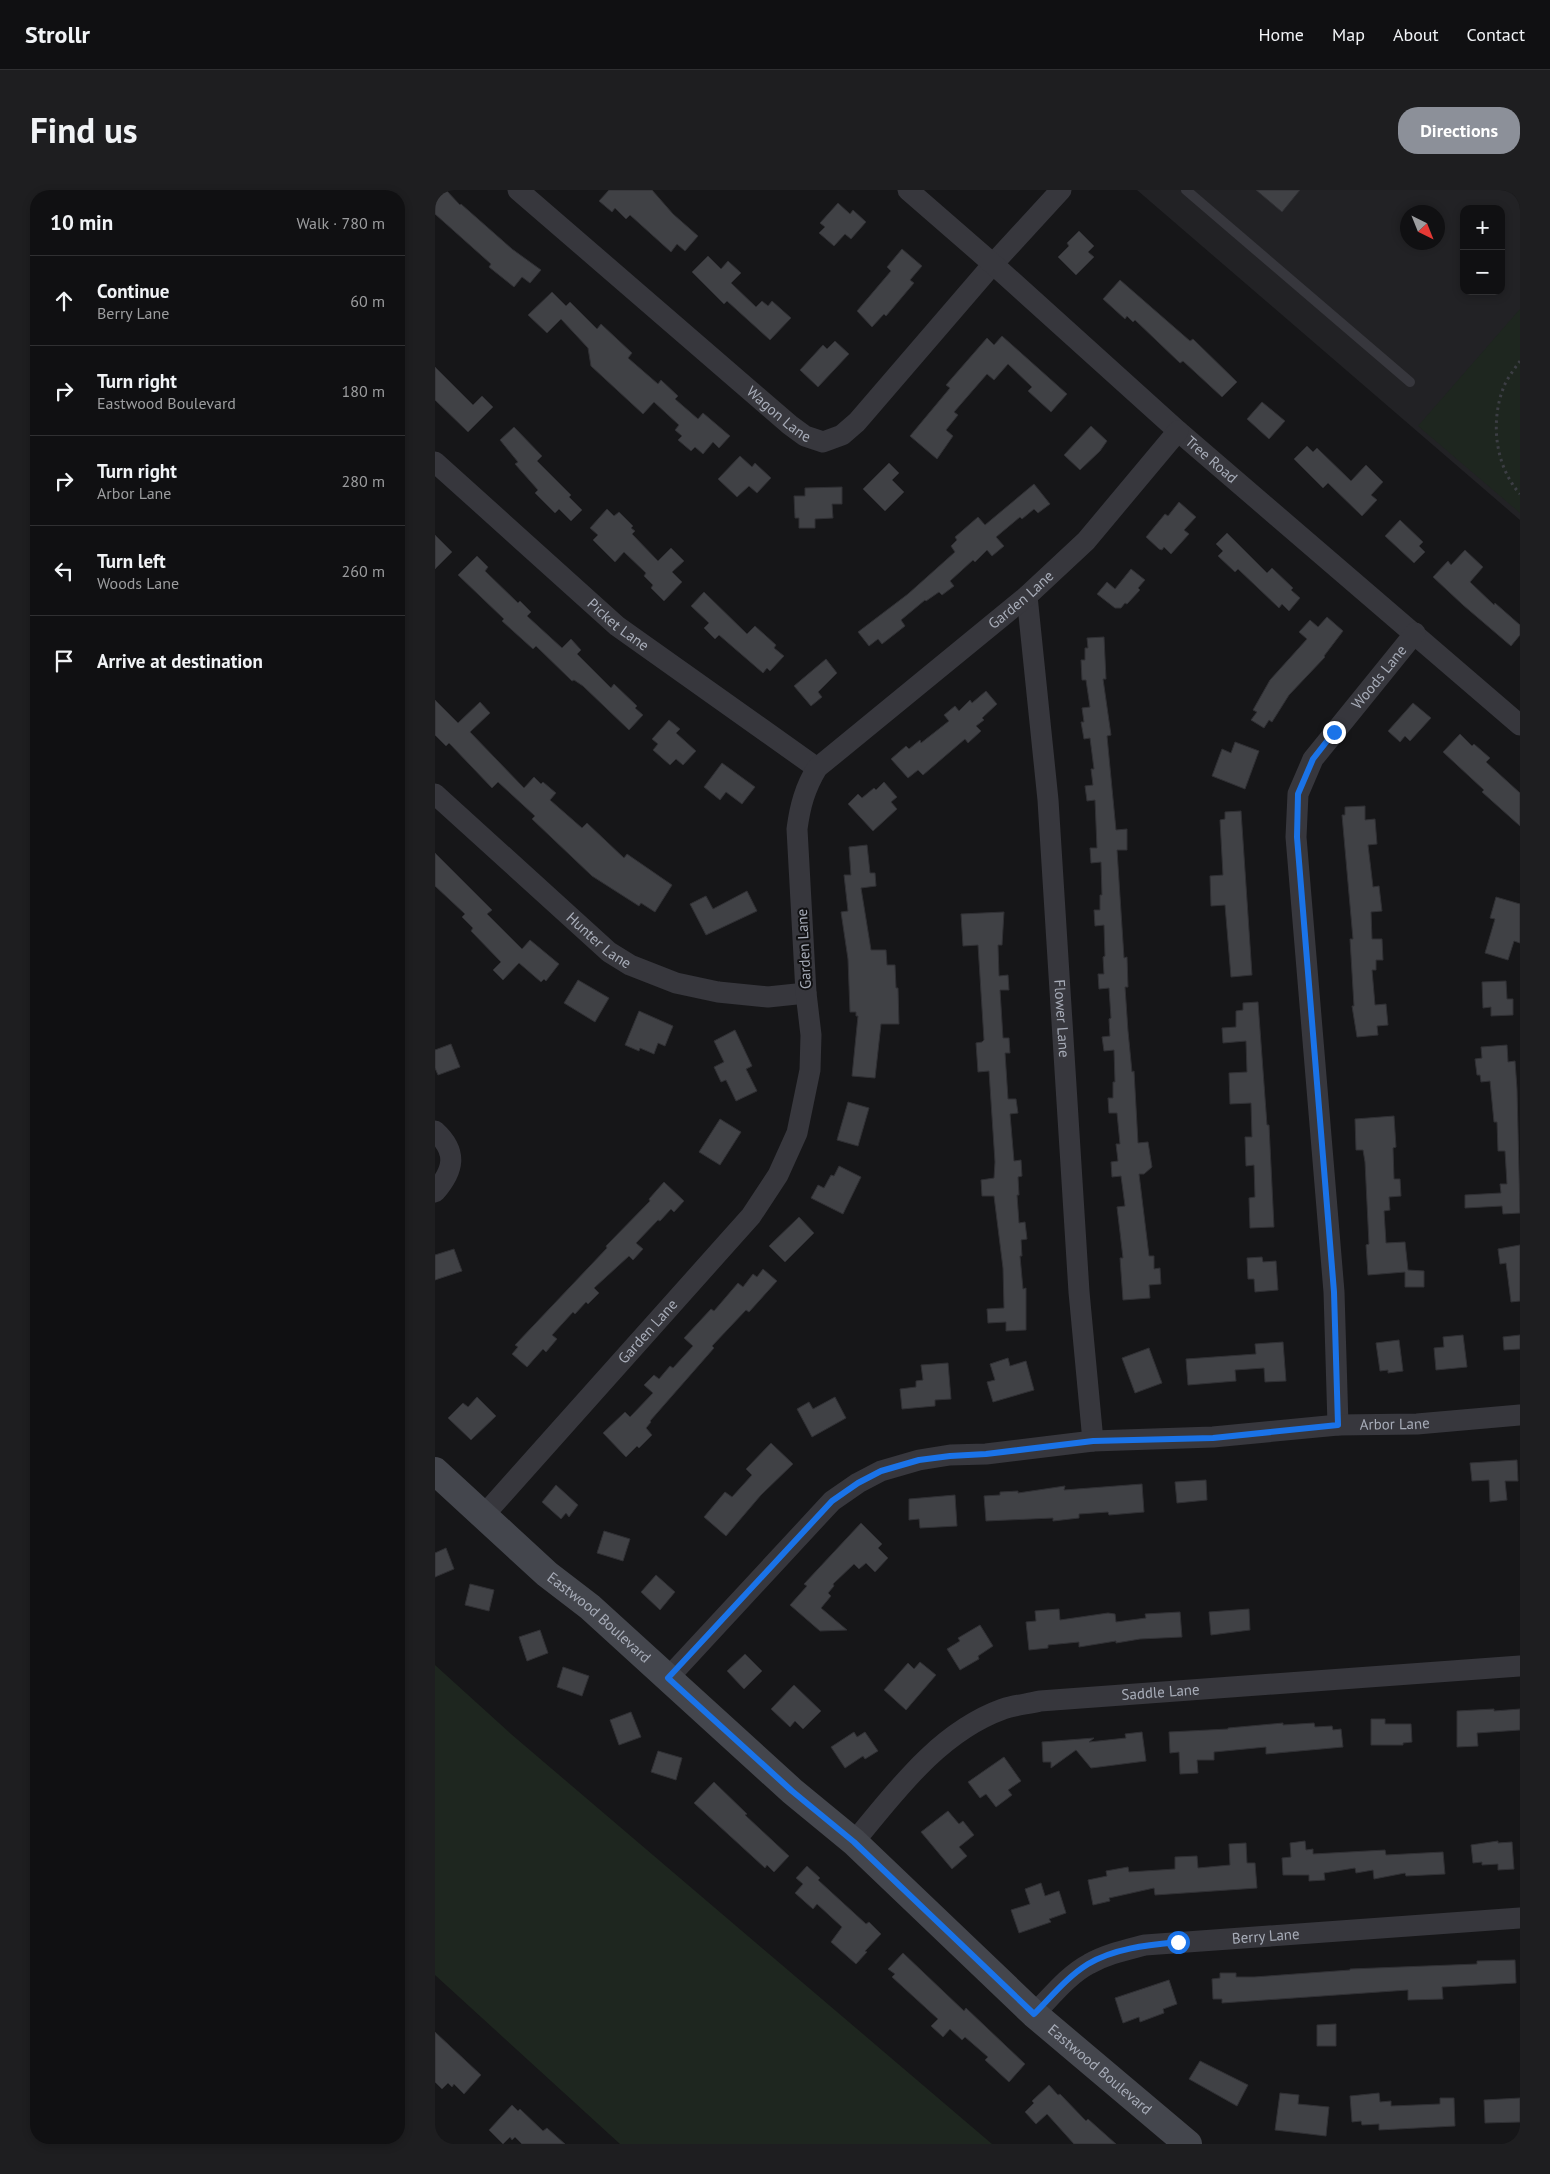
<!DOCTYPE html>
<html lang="en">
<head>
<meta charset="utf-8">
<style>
	body { margin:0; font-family:"PT Sans",sans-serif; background:#1e1e20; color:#f1f3f6 }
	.controls { position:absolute; right:15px; top:15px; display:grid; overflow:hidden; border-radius:10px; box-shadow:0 2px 8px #0003 }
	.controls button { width:45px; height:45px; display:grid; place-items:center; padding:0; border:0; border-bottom:1px solid #303032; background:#101012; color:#f1f3f6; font:25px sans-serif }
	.compass { position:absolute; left:965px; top:15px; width:45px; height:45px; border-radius:50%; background:#101012; box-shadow:0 2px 8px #0003; rotate:137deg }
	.stop { position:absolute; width:15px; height:15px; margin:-11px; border:4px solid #1a73e8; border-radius:50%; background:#fff }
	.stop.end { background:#1a73e8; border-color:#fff; box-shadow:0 1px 5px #0008 }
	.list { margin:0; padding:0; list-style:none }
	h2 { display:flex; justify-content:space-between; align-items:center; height:65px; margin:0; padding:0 20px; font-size:21px }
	h2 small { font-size:16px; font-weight:400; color:#9c9d9f }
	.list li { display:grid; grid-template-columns:32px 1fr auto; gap:15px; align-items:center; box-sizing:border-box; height:90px; padding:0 20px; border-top:1px solid #303032 }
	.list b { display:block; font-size:19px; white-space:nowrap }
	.list p { margin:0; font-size:16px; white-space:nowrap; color:#9c9d9f }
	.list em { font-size:16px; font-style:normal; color:#9c9d9f }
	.icon { flex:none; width:28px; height:28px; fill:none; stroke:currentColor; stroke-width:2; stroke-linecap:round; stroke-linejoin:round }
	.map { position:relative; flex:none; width:1085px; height:1954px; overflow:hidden; border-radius:20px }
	header { display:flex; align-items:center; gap:30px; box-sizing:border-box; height:70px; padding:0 25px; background:#101012; border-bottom:1px solid #303032 }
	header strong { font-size:24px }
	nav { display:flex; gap:28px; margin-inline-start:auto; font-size:18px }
	.intro { display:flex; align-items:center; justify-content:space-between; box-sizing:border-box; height:120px; padding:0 30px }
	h1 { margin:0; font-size:35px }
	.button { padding:12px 22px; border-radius:20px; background:#8c9099; color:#fff; font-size:18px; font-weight:700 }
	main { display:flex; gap:30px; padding:0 30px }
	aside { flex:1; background:#101012; border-radius:20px; box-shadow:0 2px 8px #0003 }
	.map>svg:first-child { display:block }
	.built { fill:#222225; fill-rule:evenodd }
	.green { fill:#1e261f }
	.building { fill:#404145; stroke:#303034 }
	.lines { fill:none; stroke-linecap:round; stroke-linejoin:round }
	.path { stroke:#3c3e44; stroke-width:3; stroke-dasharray:2.5 4; stroke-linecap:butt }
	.lane { stroke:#37373d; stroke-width:10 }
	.street { stroke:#37373d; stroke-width:21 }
	.secondary { stroke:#44464d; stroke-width:28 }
	.route { stroke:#1a73e8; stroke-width:6 }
	.labels { text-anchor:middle; stroke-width:4; stroke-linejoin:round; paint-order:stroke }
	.street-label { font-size:15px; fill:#a7acb8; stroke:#111113 }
</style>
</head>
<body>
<header>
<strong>Strollr</strong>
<nav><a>Home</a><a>Map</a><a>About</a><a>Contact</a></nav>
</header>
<div class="intro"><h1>Find us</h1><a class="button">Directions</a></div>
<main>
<aside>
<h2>10 min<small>Walk · 780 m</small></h2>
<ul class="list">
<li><svg class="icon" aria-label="ahead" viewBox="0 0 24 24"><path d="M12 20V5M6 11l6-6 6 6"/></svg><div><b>Continue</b><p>Berry Lane</p></div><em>60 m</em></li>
<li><svg class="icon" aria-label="right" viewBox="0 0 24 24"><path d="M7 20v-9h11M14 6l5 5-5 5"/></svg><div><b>Turn right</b><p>Eastwood Boulevard</p></div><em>180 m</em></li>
<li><svg class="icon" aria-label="right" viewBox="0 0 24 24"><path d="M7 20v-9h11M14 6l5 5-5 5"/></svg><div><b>Turn right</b><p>Arbor Lane</p></div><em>280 m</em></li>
<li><svg class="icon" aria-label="left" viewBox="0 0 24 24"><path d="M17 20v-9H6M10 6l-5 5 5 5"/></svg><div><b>Turn left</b><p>Woods Lane</p></div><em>260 m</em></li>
<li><svg class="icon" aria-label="arrive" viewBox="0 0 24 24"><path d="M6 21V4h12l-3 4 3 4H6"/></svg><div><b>Arrive at destination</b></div></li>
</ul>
</aside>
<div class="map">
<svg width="1085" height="1954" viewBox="0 0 1085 1954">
	<rect width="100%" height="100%" fill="#161618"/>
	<!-- built -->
	<path class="built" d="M702,0H1085V330ZM1029,19H1066V101H1029ZM972,22H1002V52H972Z"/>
	<!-- green -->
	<path class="green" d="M1085,119V323L983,236Z
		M0,1475L76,1544L557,1954H185L0,1785Z"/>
	<!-- building -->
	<path class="building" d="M0,0H11L25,15L26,14L77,59L106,80L95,93L87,87L79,97L54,77L56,74L0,24Z
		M174,0H217L238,24L263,46L250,61L242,54L236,62L195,25L191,29L180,18L177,22L164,11Z
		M821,0H865L847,22Z
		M403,13L415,24L418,20L431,32L416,49L410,44L399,56L384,43L390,37L385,33Z
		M644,41L659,56L653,62L659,67L641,85L623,67L634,56L632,53Z
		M467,59L487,76L475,90L479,93L451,126L449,124L437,137L422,121L456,81L452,77Z
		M273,66L286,79L293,71L306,83L296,93L321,117L327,111L333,116L337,111L356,128L335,150L292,111L289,114L257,82Z
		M685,90L755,151L758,149L802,192L787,207L748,171L745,173L700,130L698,132L692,126L690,129L668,109Z
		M117,102L131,116L135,112L162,139L166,134L197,163L193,168L223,194L226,190L243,206L240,209L263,229L268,223L295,246L284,258L278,252L268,264L260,257L256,261L243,250L247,246L240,240L244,235L219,212L208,224L156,176L153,158L126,129L112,143L93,125Z
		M567,146L632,204L616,222L593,201L597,197L573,174L559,190L552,184L519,222L523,225L511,240L518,246L502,269L475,246L515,198L511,195L552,148L559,155Z
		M400,151L414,164L383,197L365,180L388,155L392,159Z
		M0,177L38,215L47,206L58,217L33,242L0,210Z
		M827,212L850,231L834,249L812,229Z
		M656,236L672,251L665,261L645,280L629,265Z
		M79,237L107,266L102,271L136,305L134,307L147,320L136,331L124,319L120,323L100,303L103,300L80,274L83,272L65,250Z
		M872,256L878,262L882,258L916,291L931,275L948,292L936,305L942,310L927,326L893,293L888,298L859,269Z
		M305,266L317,277L320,273L336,288L322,303L314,296L302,307L283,289Z
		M454,273L464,283L457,290L469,302L450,321L428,299Z
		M599,294L615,314L603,323L599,319L587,329L585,327L561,347L569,356L557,366L552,360L540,372L538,370L515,391L519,396L507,405L504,402L491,411L490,410L466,430L470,436L447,454L443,449L434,456L423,442L473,404L520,362L516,356L522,350L520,347L543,327L550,335Z
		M407,297V314H397L398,328L380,329V338H364V328H360L359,306H370V298Z
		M744,312L761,327L749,340L754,344L736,364L729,357L727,360L724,359L711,347L730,324L733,326Z
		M172,319L179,326L184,322L198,336L196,338L200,341L197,344L223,371L236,358L249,371L237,382L247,392L229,411L216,398L218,395L209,386L211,383L189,362L180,372L158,350L163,345L155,338Z
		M965,330L988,352L984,356L990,362L979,373L950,346Z
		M792,343L832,383L837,378L858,398L856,400L865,408L854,421L847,414L844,418L803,379L800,382L783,366L788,361L781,354Z
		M0,345L17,362L0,379Z
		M1030,360L1048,377L1035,392L1059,415L1060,413L1085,435V445L1076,456L1028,415L998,387L1013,371L1016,375Z
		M42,366L53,377L50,381L83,413L85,411L96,422L92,426L127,458L136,449L146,460L142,464L176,498L179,494L202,516L200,518L208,525L194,540L148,496L139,490L137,491L101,456L98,459L67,431L69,429L23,385Z
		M696,379L710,390L703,398L705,400L692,414L690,413L686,418H680L662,404L672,392L680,399Z
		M269,402L312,444L320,436L341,455L339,458L349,466L335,481L332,478L328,483L284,445L280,449L269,438L274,433L256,416Z
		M892,427L908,441L889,466L890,467L854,505L837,532L834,530L829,538L816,530L822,522L818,520L835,490L872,449L864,442L875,430L883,437Z
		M669,447L671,489H668L676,545L672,546L681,640L692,639V660H682L689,768L692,767L693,797H690L693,841L697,882L699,881L703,953L713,952L717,977L709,984H704L714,1066H719V1079L725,1078L726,1094L714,1095L715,1108L688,1110L685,1068H688L682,1017L690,1016L686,986L677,987L676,972L683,971L681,954H685L682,923H674L673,908H678V892H680L679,860L669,861L667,847L675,846L674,829L676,828L674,798L664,799L663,784H669L668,767L670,766L669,735L660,736L659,720H665V705H667L666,672L656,673L655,658H662L660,610L652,611L650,596L658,595L656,579H659L655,548L649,549L646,532H649L647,518L655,517L651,490H647L646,470H650V458H653L652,448Z
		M391,469L402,483L383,502L387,507L376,516L359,496Z
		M551,501L562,514L547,528L549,530L541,536L546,541L533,553L530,549L488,585L483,580L473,588L456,569L471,556L474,559L485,550L486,553L514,531L509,525L520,516L524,521L535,510L537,513Z
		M0,510L23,533L45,512L55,523L35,542L89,598L99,587L106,594L108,592L121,603L115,610L147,638L152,633L189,668L192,664L237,695L220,722L206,713L204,716L157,686L97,629L100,626L63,592L57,598L14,553L11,556L0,545Z
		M978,513L996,528L975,551L970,546L965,552L953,541Z
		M234,530L245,539L241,543L261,561L248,575L241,569L235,575L218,560L223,554L217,549Z
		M1025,544L1037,556L1039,554L1055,568L1051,572L1085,603V636L1047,602L1049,600L1008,562Z
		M800,552L824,561L810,599L777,586L787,559L796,563Z
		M287,573L320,597L307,614L291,602L285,610L269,597Z
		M449,592L462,607L456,612L462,619L438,641L413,614L423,604L427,608L439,598L441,600Z
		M930,616V630L940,629L942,654L933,655L938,697L944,696L947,721L936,722L937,749H947L948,770H941V780H937L940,815L951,814L953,835L942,836L943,845L922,847L917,816H919L915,749H918L907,625H910V617Z
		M806,621L817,785L796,787L790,715L776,716L775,686L788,685L785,630L790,629V622Z
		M432,655L435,683H440L441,696L426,698L436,760H451L452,775H460L461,798H463L464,834H446L440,888L417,886L423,826H421V822H415L413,769L406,722L413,721L409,685H416L414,657Z
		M0,663L57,720L52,724L87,759L95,750L124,774L111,791L109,789L106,792L84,773L68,790L58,780L66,772L36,741L38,738L27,727L30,724L0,696Z
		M312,701L322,721L271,745L255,714L271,706L278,719Z
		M1061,707L1085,714V753L1079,751L1073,770L1050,763L1060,729L1055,728Z
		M569,722L567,755H563L564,786L573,785L574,800H565L568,848H574L575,863H570L573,909H581L583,923L575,924L579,971L586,970L587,986L583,987L584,1005H582L584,1033L590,1032L592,1049L586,1050L587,1066H585L588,1099L591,1098V1140L571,1141V1132L553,1133L552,1119L569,1118L568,1078L559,1006H547L546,990L559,988L560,972L554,881L543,882L541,853L547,852L549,850L543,755L528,756L526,724Z
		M143,790L174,808L160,832L129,813Z
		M1071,791L1072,809H1078V825L1056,826V817L1048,818L1047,792Z
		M823,812L832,935H834L839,1037L815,1038L814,1008L820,1007L819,975L811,976L810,947H817L816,913L795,914L794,883L812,882L811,851L788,853L787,838L801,837V821L808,820V813Z
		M204,821L238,836L230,856L223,853L219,864L205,858L204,861L190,855Z
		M300,840L317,876L311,879L322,901L301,911L291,890L286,892L279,877L289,872L279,851Z
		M16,854L25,877L3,885L0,878V860Z
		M1072,855L1073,872L1080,871L1082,899L1085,1023L1068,1024L1067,1016L1030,1018V1005L1066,1003L1065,994H1072L1070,961H1063L1062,932H1059L1055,891L1046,892L1045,885H1042L1040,869L1047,868L1046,857Z
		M413,912L434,918L423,956L402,950Z
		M959,926L961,957L958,958L959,989H965L966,1006L954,1007L955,1020L949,1021L951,1053L970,1052L973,1080L989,1081V1097H970V1082L933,1085L931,1055L934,1054L930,972L928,960H921L920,929Z
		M285,929L306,942L285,975L264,962Z
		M404,976L426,987L408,1024L376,1008L383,995L389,998L396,985L399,986Z
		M229,992L249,1011L239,1022L236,1019L225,1031L223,1030L201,1053L208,1059L198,1070L194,1066L159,1098L164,1103L153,1114L151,1112L140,1124L138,1122L117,1145L122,1149L111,1162L108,1159L92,1177L77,1164L83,1157L80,1155L172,1058L171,1056L215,1011L214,1009Z
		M364,1027L379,1043L350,1072L334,1056Z
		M1085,1055V1111L1076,1112L1071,1073L1065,1074L1063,1059Z
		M19,1059L27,1081L0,1090V1065Z
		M827,1067L828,1072L841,1071L843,1100L820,1102L819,1089H813L812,1068Z
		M328,1079L342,1091L314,1122L311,1120L277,1156L279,1158L215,1231L216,1232L211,1238L217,1245L204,1258L202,1256L191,1267L168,1243L190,1222L195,1227L218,1203L209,1195L219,1185L224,1189L235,1176L238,1178L258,1156L249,1148L276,1119L279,1121L303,1093L308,1097L318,1084L322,1087Z
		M1028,1145L1032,1177L1001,1180L999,1158L1009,1157L1008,1147Z
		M1085,1145V1159L1069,1160L1068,1147Z
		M964,1150L968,1181L953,1183V1180L945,1181L941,1153Z
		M848,1152L851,1191L830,1192L829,1178L800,1180L801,1191L753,1195L751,1169L821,1164L820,1154Z
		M714,1158L727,1193L700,1203L687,1168Z
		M573,1168L575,1176L591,1171L599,1200L558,1212L552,1192L560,1190L555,1174Z
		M513,1173L516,1209L500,1210V1216L467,1219L465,1199L481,1197V1191L488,1190L486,1175Z
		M42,1207L61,1226L36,1250L13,1228L28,1213L33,1217Z
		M400,1207L411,1228L377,1247L362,1219L374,1212L378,1219Z
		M336,1253L358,1274L326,1305L291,1346L269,1327L290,1302L297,1307L317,1285L311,1279Z
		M1082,1270L1083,1291H1070L1072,1310L1055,1312L1054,1290L1037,1291L1035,1273Z
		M771,1290L772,1310L742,1313L740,1292Z
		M707,1294L709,1322L674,1325L673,1322L644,1324V1328L618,1331V1328L551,1331L549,1306L565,1305V1302L583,1301V1303L630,1296L629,1300Z
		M121,1295L143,1315L134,1327L131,1323L126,1329L107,1312Z
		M520,1305L522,1336L485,1338L484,1329L474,1330V1309Z
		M426,1333L447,1354L443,1358L453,1368L440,1382L431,1373L424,1379L419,1374L398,1394L399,1396L393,1403L396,1406L386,1418L412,1440L385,1441L355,1415L372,1396L369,1394Z
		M169,1341L195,1349L188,1371L162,1363Z
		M11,1358L19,1379L0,1387V1363Z
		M221,1385L240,1402L225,1420L206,1402Z
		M35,1394L59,1400L54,1421L30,1415Z
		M624,1419L625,1430L673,1423L680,1424L681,1432L711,1428L710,1424L745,1422L747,1447L705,1449L681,1453V1451L644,1457V1452L613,1455V1458L594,1460L591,1432L601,1431L600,1421Z
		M814,1419L815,1440L776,1445L774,1422Z
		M545,1435L558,1456L543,1466L544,1469L525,1480L512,1459L525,1451L523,1448Z
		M105,1440L113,1463L92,1471L84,1447Z
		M310,1464L327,1481L309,1499L292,1481Z
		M485,1472L501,1485L471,1520L449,1500L473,1473L479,1479Z
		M128,1477L154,1486L147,1506L122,1497Z
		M359,1495L386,1521L368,1539L360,1531L355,1537L336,1519Z
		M1059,1519V1521L1085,1519V1540L1042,1543L1043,1556L1022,1557V1521Z
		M196,1522L206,1547L184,1555L175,1530Z
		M936,1529H950V1534H976L977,1552L968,1553V1555H936Z
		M848,1533V1535L879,1533L880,1537L897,1536L898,1540L906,1539L908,1557L831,1564V1557L779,1562V1570H762L763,1583L745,1584L744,1562L735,1563L734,1542L793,1539V1538Z
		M419,1542L422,1547L430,1542L443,1561L430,1569L428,1566L410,1578L396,1557Z
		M707,1542L711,1571L656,1578L641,1560L616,1578V1572H608L607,1552L659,1548L654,1552L691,1548L690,1544Z
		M223,1561L247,1568L241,1590L216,1582Z
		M569,1567L586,1591L573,1600L577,1605L561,1617L551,1604L545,1608L533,1592Z
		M279,1592L312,1624L310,1625L354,1666L339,1682L332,1675L330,1678L259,1613Z
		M513,1621L524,1634L528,1631L539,1645L524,1657L532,1666L517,1679L486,1642Z
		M870,1651L871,1660L878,1659V1664L950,1660L951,1665L1008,1662L1010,1684L971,1686L970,1683L939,1689L938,1680L921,1683L920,1678L889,1683L890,1690L874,1691V1685H848L847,1668L856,1667L855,1653Z
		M1063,1651V1653L1077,1652L1079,1679L1063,1680V1674L1047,1675V1672L1038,1673L1036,1655Z
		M811,1653L812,1673H820L822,1698L720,1705L719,1698L674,1708L675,1711L658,1715L653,1690L672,1686L671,1681L693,1677L694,1682L740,1679V1667L762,1666L763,1678L795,1675L794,1654Z
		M372,1676L385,1688L383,1690L431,1734L434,1732L446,1744L430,1761L432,1762L421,1774L396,1752L407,1737L382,1714L378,1719L360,1703L368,1694L361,1688Z
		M606,1693L610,1706L624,1701L631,1723L614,1729L616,1732L584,1743L576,1720L595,1714L590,1699Z
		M468,1763L529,1821L531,1818L590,1874L574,1892L550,1870L553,1867L530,1847L527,1850L515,1839L508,1847L496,1836L503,1829L457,1787L460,1784L453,1779Z
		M1080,1770L1081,1793L1007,1797L1008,1809L973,1810V1800L787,1813V1809H778L777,1789L785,1788V1783H801V1787H819L915,1780V1779L1042,1774V1771Z
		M734,1790L742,1814L728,1819L729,1823L705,1832L704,1827L688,1833L680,1808Z
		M901,1834V1856H882V1835Z
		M0,1842L46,1885L29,1904L19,1894L17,1897L13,1893L7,1899L0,1892Z
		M765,1871L813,1895L802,1916L754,1889Z
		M614,1895L623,1905L625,1904L651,1931L653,1929L681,1954H639L612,1924L601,1934L590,1922L599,1913L597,1911Z
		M845,1903L864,1905L863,1914L894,1917L891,1946L840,1940Z
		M944,1903L945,1912L956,1911V1916L1005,1914V1908H1019L1020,1936L944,1940V1934L927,1935L926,1931L917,1932L915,1906Z
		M1085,1908V1932L1050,1933L1049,1910Z
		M77,1915L83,1921L85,1919L108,1941L112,1938L130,1954H87L80,1947L77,1950L75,1947L68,1954L54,1940Z"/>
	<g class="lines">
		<!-- path -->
		<path class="path" d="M1085,171C1080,178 1074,186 1070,194C1055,228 1059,275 1085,304"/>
		<!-- lane -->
		<path class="lane" d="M751,0L975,192"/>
		<!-- street -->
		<g class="street">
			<path id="s1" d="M83,0L355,235L370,246L388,252L407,245L422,232L558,74L626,0"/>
			<path id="s2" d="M473,0L558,74L743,241L1085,535"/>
			<path id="s3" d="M0,272L182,436L382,578"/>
			<path id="s4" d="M592,406L613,610L644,1102L658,1251"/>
			<path id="s5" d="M0,604L174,762L195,775L241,793L283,802L333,807L371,803"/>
			<path d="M0,941C23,962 19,980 0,1002"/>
			<path id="s6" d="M903,1235L899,1102L861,647L863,604L878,569L980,443"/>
			<path id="s7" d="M49,1325L316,1026L343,985L362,943L375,880L376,845L371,803L362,639C365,616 370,598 382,578L592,406L651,351L743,241"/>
			<path id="s8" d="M233,1488L397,1311L423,1293L446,1281L484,1270L515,1265L551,1264L658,1251L778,1247L903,1235L982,1234L1085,1225"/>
			<path id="s9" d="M419,1652C461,1601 504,1542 568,1519C580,1515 593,1514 605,1511L1085,1476"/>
			<path id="s10" d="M599,1824C616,1807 633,1785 654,1774C672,1764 691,1760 710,1755L1085,1728"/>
		</g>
		<!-- secondary -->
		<path class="secondary" id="s11" d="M0,1281L112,1384L155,1417L357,1601L419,1652L599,1824L753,1954"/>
	</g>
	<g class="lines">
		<!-- route -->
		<path class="route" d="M743,1752C713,1755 680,1758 653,1774C632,1787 616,1807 599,1824L419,1652L357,1601L233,1488L397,1311L423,1293L446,1281L484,1270L515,1266L551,1264L658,1251L778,1248L903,1235L899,1102L862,647L863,604L878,569L899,542"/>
	</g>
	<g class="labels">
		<!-- street labels -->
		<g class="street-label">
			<text dy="5" stroke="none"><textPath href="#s1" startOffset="344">Wagon Lane</textPath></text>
			<text dy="5" stroke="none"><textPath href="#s2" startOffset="406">Tree Road</textPath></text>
			<text dy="5" stroke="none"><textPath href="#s7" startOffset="1131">Garden Lane</textPath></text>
			<text dy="5" stroke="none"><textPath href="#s3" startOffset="245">Picket Lane</textPath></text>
			<text dy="5" stroke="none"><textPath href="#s6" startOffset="776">Woods Lane</textPath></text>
			<text dy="5" stroke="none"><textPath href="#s5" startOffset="220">Hunter Lane</textPath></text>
			<text transform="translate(369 759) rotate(-93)" y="5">Garden Lane</text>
			<text dy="5" stroke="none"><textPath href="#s4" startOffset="424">Flower Lane</textPath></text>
			<text dy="5" stroke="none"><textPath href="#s7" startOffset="246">Garden Lane</textPath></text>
			<text dy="5" stroke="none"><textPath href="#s8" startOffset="816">Arbor Lane</textPath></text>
			<text dy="5" stroke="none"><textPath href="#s11" startOffset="220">Eastwood Boulevard</textPath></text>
			<text dy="5" stroke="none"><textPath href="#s9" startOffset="361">Saddle Lane</textPath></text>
			<text dy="5" stroke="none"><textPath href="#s10" startOffset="255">Berry Lane</textPath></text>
			<text dy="5" stroke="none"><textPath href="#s11" startOffset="895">Eastwood Boulevard</textPath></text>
		</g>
	</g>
</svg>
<div class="controls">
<button>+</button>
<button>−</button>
</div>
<svg class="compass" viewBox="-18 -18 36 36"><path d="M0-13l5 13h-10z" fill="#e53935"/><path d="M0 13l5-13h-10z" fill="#9c9d9f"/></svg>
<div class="stop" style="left:743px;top:1752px"></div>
<div class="stop end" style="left:899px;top:542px"></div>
</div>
</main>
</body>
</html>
